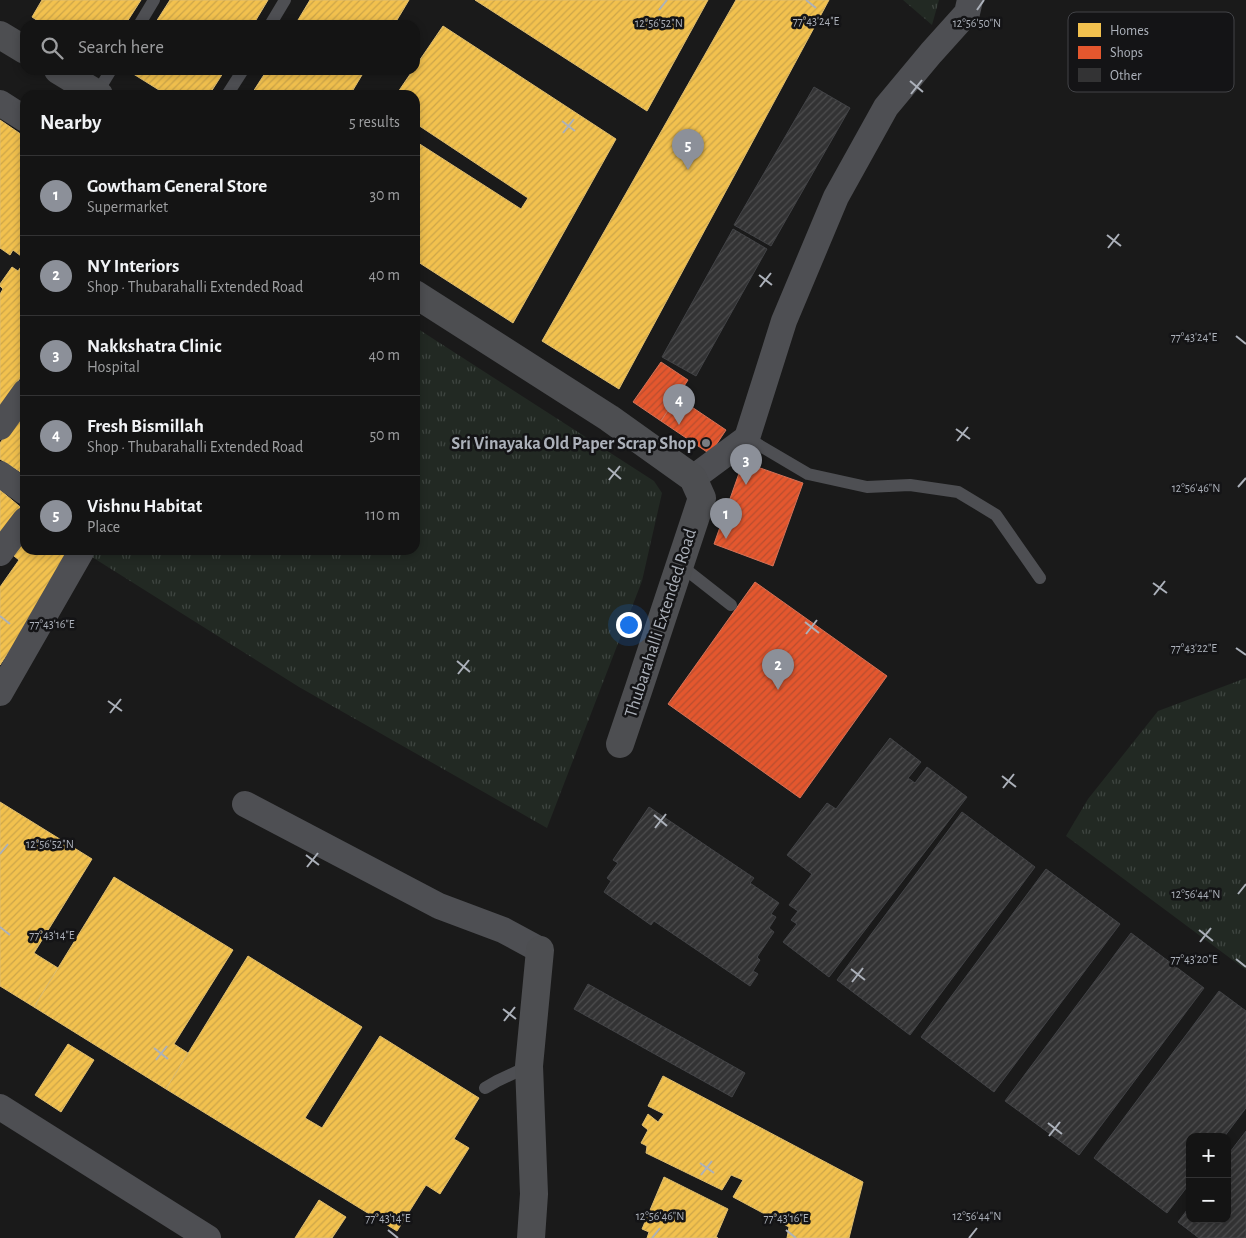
<!DOCTYPE html>
<html lang="en">
<head>
<meta charset="utf-8">
<style>
	body { margin:0; font-family:"Alegreya Sans",sans-serif; background:#1d1d1d; color:#f1f3f6 }
	.controls { position:absolute; right:15px; bottom:15px; display:grid; overflow:hidden; border-radius:10px; box-shadow:0 2px 8px #0003 }
	.controls button { width:45px; height:45px; display:grid; place-items:center; padding:0; border:0; border-bottom:1px solid #333334; background:#141414; color:#f1f3f6; font:25px sans-serif }
	.you { position:absolute; left:628px; top:624px; width:18px; height:18px; margin:-12px; border:4px solid #fff; border-radius:50%; background:#1a73e8; box-shadow:0 0 0 8px #1a73e833 }
	.badge { display:grid; place-items:center; width:32px; height:32px; border-radius:50%; background:#8c9099; color:#fff; font-size:16px; font-weight:700 }
	.pin { position:absolute; translate:-50% -41px; filter:drop-shadow(0 1px 2px #0008) }
	.pin::after { content:''; position:absolute; top:26px; width:18px; height:15px; background:inherit; clip-path:polygon(0 0,100% 0,50% 100%) }
	.list { margin:0; padding:0; list-style:none }
	h2 { display:flex; justify-content:space-between; align-items:center; height:65px; margin:0; padding:0 20px; font-size:21px }
	h2 small { font-size:16px; font-weight:400; color:#9d9ea0 }
	.list li { display:grid; grid-template-columns:32px 1fr auto; gap:15px; align-items:center; box-sizing:border-box; height:80px; padding:0 20px; border-top:1px solid #333334 }
	.list b { display:block; font-size:19px; white-space:nowrap }
	.list p { margin:0; font-size:16px; white-space:nowrap; color:#9d9ea0 }
	.list em { font-size:16px; font-style:normal; color:#9d9ea0 }
	.icon { flex:none; width:28px; height:28px; fill:none; stroke:currentColor; stroke-width:2; stroke-linecap:round; stroke-linejoin:round }
	.map { position:relative; flex:none; width:1246px; height:1238px; overflow:hidden }
	.search { position:absolute; background:#141414; box-shadow:0 2px 8px #0003; left:20px; top:20px; width:400px; height:55px; display:flex; align-items:center; gap:12px; box-sizing:border-box; padding:0 18px; border-radius:15px; color:#9d9ea0; font-size:19px }
	.panel { position:absolute; background:#141414; box-shadow:0 2px 8px #0003; left:20px; top:90px; width:400px; height:465px; border-radius:15px }
	.map>svg:first-child { display:block }
	.grass { fill:url(#grass-tufts) }
	.homes { fill:url(#homes-hatch); stroke:#ddbc6e }
	.shops { fill:url(#shops-hatch); stroke:#d37258 }
	.building { fill:url(#building-hatch); stroke:#424346 }
	.lines { fill:none; stroke-linecap:round; stroke-linejoin:round }
	.lane { stroke:#4e4f53; stroke-width:12 }
	.street { stroke:#4e4f53; stroke-width:26 }
	.secondary { stroke:#4d4e51; stroke-width:28 }
	.ticks { fill:none; stroke:#acb1ba; stroke-width:2 }
	.poi-dot { fill:#797c82; stroke:#141416; stroke-width:2 }
	.labels { text-anchor:middle; stroke-width:5; stroke-linejoin:round; paint-order:stroke }
	.poi-label { font-size:18px; font-weight:bold; fill:#acb1ba; stroke:#141416; text-anchor:end }
	.street-label { font-size:18px; fill:#acb1ba; stroke:#141416 }
	.key { fill:#141416; stroke:#424347; stroke-width:1 }
	.key-label { font-size:14px; fill:#acb1ba }
	.ticks-label { font-size:12px; text-anchor:middle; fill:#acb1ba; stroke:#141416; stroke-width:5; stroke-linejoin:round; paint-order:stroke }
</style>
</head>
<body>
<div class="map">
<svg width="1246" height="1238" viewBox="0 0 1246 1238">
	<defs>
		<pattern id="grass-tufts" width="24" height="20" patternUnits="userSpaceOnUse" patternTransform="scale(1.25)"><rect width="24" height="20" fill="#222923"/><path d="M3 7l-1-3M5 7V3M7 7l1-3M15 17l-1-3M17 17v-4M19 17l1-3" fill="none" stroke="#3f4641"/></pattern>
		<pattern id="homes-hatch" width="6" height="6" patternUnits="userSpaceOnUse" patternTransform="scale(1.25)"><rect width="6" height="6" fill="#f2c14e"/><path d="M-1 1l2-2M0 6l6-6M5 7l2-2" fill="none" stroke="#cca54a"/></pattern>
		<pattern id="shops-hatch" width="6" height="6" patternUnits="userSpaceOnUse" patternTransform="scale(1.25)"><rect width="6" height="6" fill="#e4572e"/><path d="M-1 1l2-2M0 6l6-6M5 7l2-2" fill="none" stroke="#b84e30"/></pattern>
		<pattern id="building-hatch" width="6" height="6" patternUnits="userSpaceOnUse" patternTransform="scale(1.25)"><rect width="6" height="6" fill="#333334"/><path d="M-1 1l2-2M0 6l6-6M5 7l2-2" fill="none" stroke="#4e4e4f"/></pattern>
	</defs>
	<rect width="100%" height="100%" fill="#1a1a1a"/>
	<!-- grass -->
	<path class="grass" d="M903,0H939L932,25Z
		M415,327L654,481L662,493L642,581L547,828L299,687L84,552L85,550H415Z
		M1246,678V970L1066,836L1088,799L1158,711Z"/>
	<!-- homes -->
	<path class="homes" d="M42,0H141L125,25H44L32,17Z
		M170,0H268L253,25H154Z
		M310,0H409L394,25H295Z
		M475,0H708L647,111Z
		M736,0H829L619,389L542,341Z
		M443,26L616,139L513,323L415,260V141L521,209L528,198L415,123V95H396L413,70H415V67Z
		M127,70H225L209,95H167Z
		M267,70H365L350,95H251Z
		M0,120L25,137V164L23,166L25,167V259L13,250L10,255L0,248Z
		M25,261V371L0,407V294L3,289L0,286V284L12,267L18,271Z
		M25,409V475L0,459V443Z
		M0,490L25,511L0,542Z
		M25,539V550H66L65,552L73,558L0,665V587L19,560L14,556Z
		M0,802L92,859L34,953L58,968L34,1007L0,986Z
		M114,877L233,950L174,1044L188,1053L166,1089L34,1007Z
		M248,956L362,1027L305,1118L322,1128L380,1036L479,1098L454,1139L469,1148L440,1194L426,1185L397,1231L166,1089Z
		M68,1044L94,1060L61,1112L35,1095Z
		M663,1076L863,1182L849,1238H787L789,1227L733,1197L743,1180L731,1175L722,1190L646,1153L647,1146L641,1143L648,1130L642,1125L648,1114L658,1122L664,1114L648,1106Z
		M664,1177L728,1209L716,1237L718,1238H647L649,1232L642,1229Z
		M319,1200L346,1217L332,1238H295Z"/>
	<!-- shops -->
	<path class="shops" d="M661,362L688,380L661,421L633,402Z
		M677,397L726,430L710,454L661,421Z
		M743,462L803,483L773,566L714,544Z
		M755,582L887,676L800,798L668,704Z"/>
	<!-- building -->
	<path class="building" d="M814,87L850,108L771,246L734,225Z
		M733,229L767,249L696,376L662,357Z
		M890,738L921,762L908,778L915,783L927,767L967,797L829,977L783,942L797,924L791,920L798,911L789,905L812,874L787,855L827,803L836,809Z
		M649,807L754,878L750,883L779,903L771,914L776,917L769,928L774,932L757,957L760,960L753,971L758,974L750,986L654,921L651,925L604,892L611,881L607,878L618,863L613,860Z
		M962,812L1035,867L910,1035L837,980Z
		M1046,869L1120,924L994,1092L921,1037Z
		M1131,933L1204,988L1079,1155L1005,1101Z
		M588,984L745,1073L732,1097L574,1009Z
		M1219,991L1246,1011V1108L1224,1137H1190V1183L1167,1213L1094,1158Z
		M1246,1131V1238H1199L1178,1222L1190,1206V1219H1227V1156Z"/>
	<g class="lines">
		<!-- lane -->
		<path class="lane" d="M139,25L154,0
			M270,25L285,0
			M97,93L111,70
			M227,95L243,70
			M747,438L808,474L867,487L910,485L958,492L996,515L1040,578
			M680,565L731,605
			M485,1088L497,1081L529,1066"/>
		<!-- street -->
		<path class="street" d="M0,103L25,119
			M0,427L25,392
			M0,474L25,492
			M693,478L747,438L784,321L836,197L886,107L931,53L967,13L970,0
			M0,553L25,520
			M0,693L82,550
			M245,804L439,906L503,930L540,950
			M0,1107L208,1238"/>
		<!-- secondary -->
		<path class="secondary" d="M0,35L25,50
			M58,70L99,95
			M415,294L609,418L693,478L702,498L639,688L620,744
			M531,1238L534,1194L529,1066L540,950"/>
	</g>
	<!-- ticks -->
	<path class="ticks" d="M806,0L816,8M659,10L667,0M977,10L984,0M910,81L923,92M911,94L922,80M562,121L575,131M563,133L574,119M1107,235L1121,246M1108,248L1119,234M759,275L772,285M760,287L771,273M1236,336L1246,344M956,429L970,439M957,441L968,427M608,468L621,479M609,480L620,466M1238,487L1246,478M1153,583L1167,593M1154,595L1165,581M0,616L10,624M805,622L819,633M806,634L817,620M1236,648L1246,655M457,661L470,672M458,674L469,660M108,701L122,711M110,713L121,699M1002,776L1016,787M1003,788L1014,774M654,815L667,826M655,828L666,814M0,854L8,844M306,855L319,865M307,867L318,853M1238,894L1246,884M0,927L10,935M1199,930L1213,941M1200,942L1211,928M1236,959L1246,967M851,969L865,980M852,982L863,968M503,1009L516,1019M504,1021L515,1007M154,1048L168,1059M156,1060L167,1046M1048,1123L1062,1134M1049,1136L1060,1122M700,1163L714,1173M701,1175L712,1161M388,1230L398,1238M786,1230L796,1238M652,1238L660,1228M969,1238L977,1228"/>
	<!-- markers -->
	<circle class="poi-dot" cx="706" cy="443" r="5"/>
	<g class="labels">
		<!-- poi labels -->
		<g class="poi-label">
			<text x="696" y="449">Sri Vinayaka Old Paper Scrap Shop</text>
		</g>
		<!-- street labels -->
		<g class="street-label">
			<text transform="translate(660 623) rotate(-72)" y="6">Thubarahalli Extended Road</text>
		</g>
	</g>
	<!-- legend -->
	<rect x="1068" y="12" width="166" height="80" rx="8" class="key"/>
	<rect x="1078" y="23" width="23" height="14" fill="#f2c14e"/>
	<rect x="1078" y="46" width="23" height="13" fill="#e4572e"/>
	<rect x="1078" y="68" width="23" height="14" fill="#333334"/>
	<g class="key-label">
		<text x="1110" y="35">Homes</text>
		<text x="1110" y="57">Shops</text>
		<text x="1110" y="80">Other</text>
	</g>
	<g class="ticks-label">
		<text x="816" y="25">77°43'24"E</text>
		<text x="659" y="27">12°56'52"N</text>
		<text x="977" y="27">12°56'50"N</text>
		<text x="1194" y="341">77°43'24"E</text>
		<text x="1196" y="492">12°56'46"N</text>
		<text x="52" y="628">77°43'16"E</text>
		<text x="1194" y="652">77°43'22"E</text>
		<text x="50" y="848">12°56'52"N</text>
		<text x="1196" y="898">12°56'44"N</text>
		<text x="52" y="939">77°43'14"E</text>
		<text x="1194" y="963">77°43'20"E</text>
		<text x="660" y="1220">12°56'46"N</text>
		<text x="977" y="1220">12°56'44"N</text>
		<text x="388" y="1222">77°43'14"E</text>
		<text x="786" y="1222">77°43'16"E</text>
	</g>
</svg>
<div class="controls">
<button>+</button>
<button>−</button>
</div>
<div class="you"></div>
<div class="pin badge" style="left:726px;top:539px">1</div>
<div class="pin badge" style="left:778px;top:690px">2</div>
<div class="pin badge" style="left:746px;top:485px">3</div>
<div class="pin badge" style="left:679px;top:425px">4</div>
<div class="pin badge" style="left:688px;top:170px">5</div>
<div class="search"><svg class="icon" aria-label="search" viewBox="0 0 24 24"><circle cx="10" cy="10" r="6"/><path d="M15 15l6 6"/></svg>Search here</div>
<section class="panel">
<h2>Nearby<small>5 results</small></h2>
<ul class="list">
<li><span class="badge">1</span><div><b>Gowtham General Store</b><p>Supermarket</p></div><em>30 m</em></li>
<li><span class="badge">2</span><div><b>NY Interiors</b><p>Shop · Thubarahalli Extended Road</p></div><em>40 m</em></li>
<li><span class="badge">3</span><div><b>Nakkshatra Clinic</b><p>Hospital</p></div><em>40 m</em></li>
<li><span class="badge">4</span><div><b>Fresh Bismillah</b><p>Shop · Thubarahalli Extended Road</p></div><em>50 m</em></li>
<li><span class="badge">5</span><div><b>Vishnu Habitat</b><p>Place</p></div><em>110 m</em></li>
</ul>
</section>
</div>
</body>
</html>
